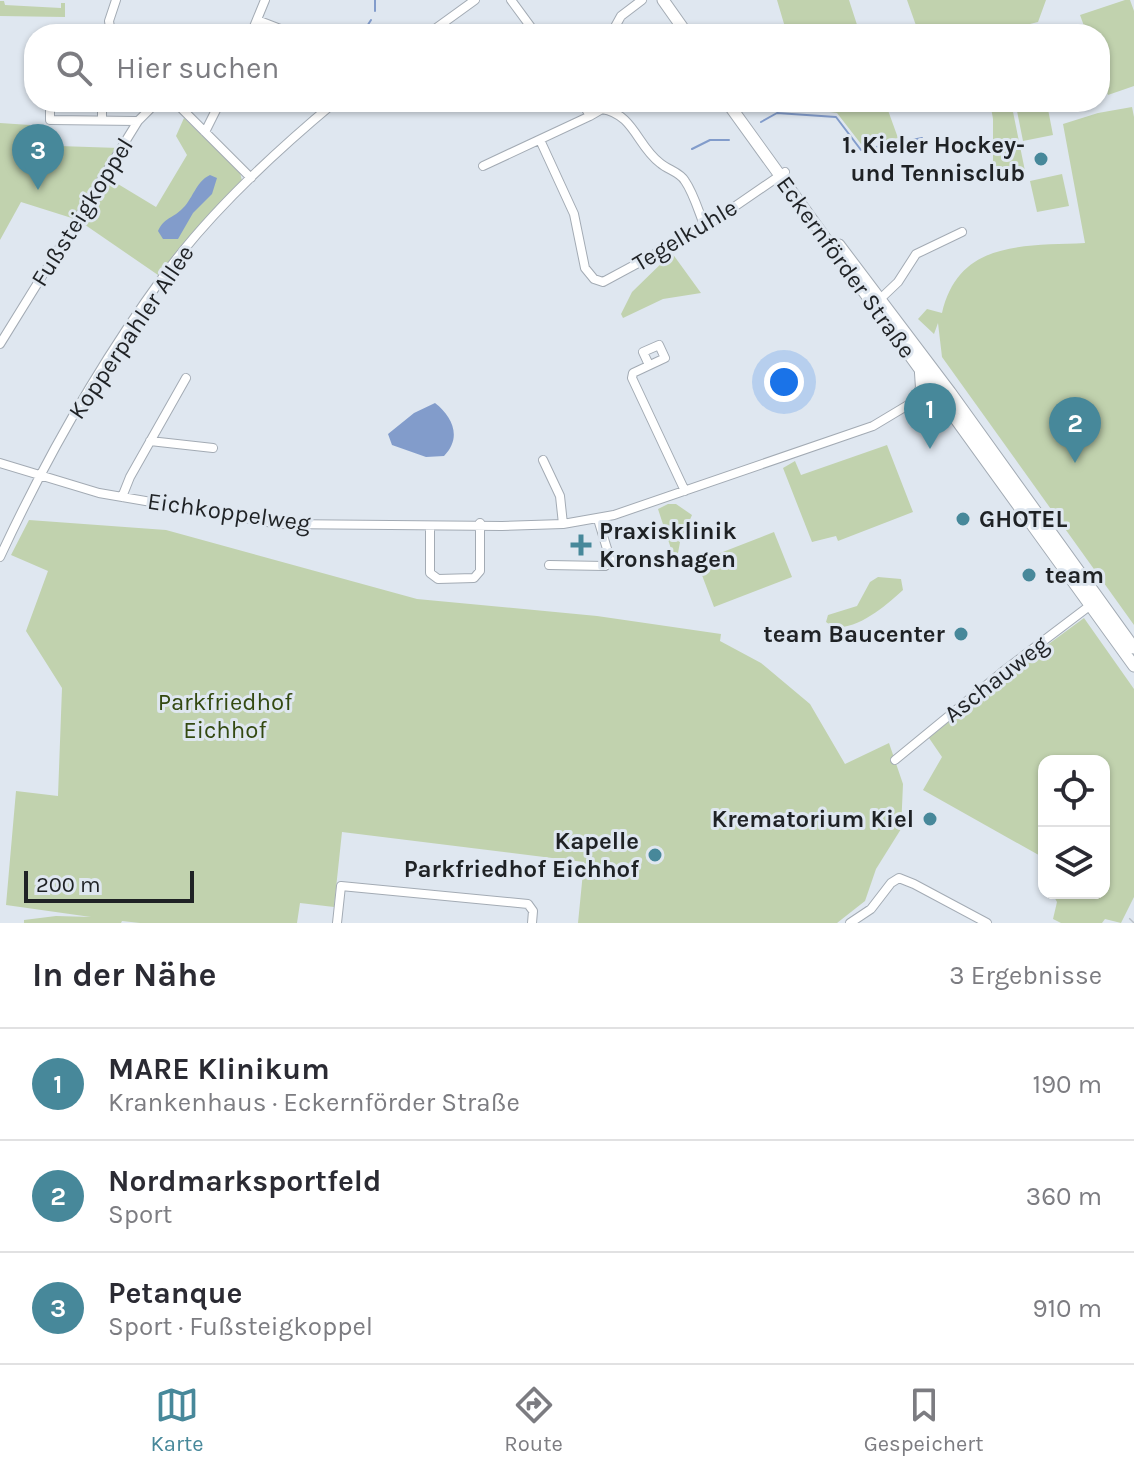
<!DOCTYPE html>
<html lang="de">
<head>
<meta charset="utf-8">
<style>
	body { margin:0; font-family:Karla,sans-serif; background:#f7f7f7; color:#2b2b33 }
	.controls { position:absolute; right:24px; bottom:24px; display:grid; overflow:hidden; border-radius:16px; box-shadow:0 2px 6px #0004 }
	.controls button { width:72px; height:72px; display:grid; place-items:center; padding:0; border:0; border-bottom:2px solid #e1e1e2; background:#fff; color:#2b2b33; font:40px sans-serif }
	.scale { position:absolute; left:24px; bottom:20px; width:170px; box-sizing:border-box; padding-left:8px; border:4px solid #1f2225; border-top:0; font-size:22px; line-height:28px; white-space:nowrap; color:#1f2225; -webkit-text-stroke:6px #dfe7f0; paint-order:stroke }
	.you { position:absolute; left:784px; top:382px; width:28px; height:28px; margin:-20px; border:6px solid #fff; border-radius:50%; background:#1a73e8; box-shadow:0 0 0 12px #1a73e833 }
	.badge { display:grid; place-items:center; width:52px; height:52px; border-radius:50%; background:#47889a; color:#fff; font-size:26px; font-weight:700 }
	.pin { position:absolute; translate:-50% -66px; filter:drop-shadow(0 2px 4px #0008) }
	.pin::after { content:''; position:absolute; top:42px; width:28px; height:24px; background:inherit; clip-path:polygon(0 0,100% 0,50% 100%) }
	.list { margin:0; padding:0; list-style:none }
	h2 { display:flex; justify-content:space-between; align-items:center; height:104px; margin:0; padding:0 32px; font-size:34px }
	h2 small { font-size:26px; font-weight:400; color:#7c7c81 }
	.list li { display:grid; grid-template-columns:52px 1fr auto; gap:24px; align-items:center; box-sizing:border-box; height:112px; padding:0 32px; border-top:2px solid #e1e1e2 }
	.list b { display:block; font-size:30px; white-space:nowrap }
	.list p { margin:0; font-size:26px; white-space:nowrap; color:#7c7c81 }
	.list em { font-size:26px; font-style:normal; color:#7c7c81 }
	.icon { flex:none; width:44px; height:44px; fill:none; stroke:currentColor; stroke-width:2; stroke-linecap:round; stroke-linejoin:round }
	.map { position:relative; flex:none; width:1134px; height:923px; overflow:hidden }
	.search { position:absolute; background:#fff; box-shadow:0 2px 6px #0004; left:24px; right:24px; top:24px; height:88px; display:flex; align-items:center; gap:20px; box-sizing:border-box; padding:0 28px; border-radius:32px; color:#7c7c81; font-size:30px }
	.sheet { height:440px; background:#fff }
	nav { display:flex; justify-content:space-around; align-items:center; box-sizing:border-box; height:112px; border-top:2px solid #e1e1e2; background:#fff; font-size:22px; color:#7c7c81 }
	nav a { display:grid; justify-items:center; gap:4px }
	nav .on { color:#47889a }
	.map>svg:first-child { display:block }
	.green { fill:#c1d2ae }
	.water { fill:#829ccb }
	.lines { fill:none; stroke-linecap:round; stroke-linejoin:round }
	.stream { stroke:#829ccb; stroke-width:2 }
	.highway-tunnel { stroke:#b9c0c7; stroke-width:12; stroke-dasharray:12 6; stroke-linecap:butt }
	.minor-casing { stroke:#a3abb4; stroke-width:10 }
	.major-casing { stroke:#a3abb4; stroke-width:13 }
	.minor { stroke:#fff; stroke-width:8 }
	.major { stroke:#fff; stroke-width:11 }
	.poi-dot { fill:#47889a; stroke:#dfe7f0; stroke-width:3 }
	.labels { text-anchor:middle; stroke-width:6; stroke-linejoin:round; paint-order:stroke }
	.poi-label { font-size:24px; font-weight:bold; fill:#1f2225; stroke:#dfe7f0; text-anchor:end }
	.street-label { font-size:24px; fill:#1f2225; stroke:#dfe7f0 }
	.park-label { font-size:24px; fill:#334911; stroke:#dfe7f0 }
</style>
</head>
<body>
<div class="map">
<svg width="1134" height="923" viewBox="0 0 1134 923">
	<rect width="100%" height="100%" fill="#dfe7f0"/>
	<!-- green -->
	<path class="green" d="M777,0H849L860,34H787Z
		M907,0H1046L1038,22L1026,25L1028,34H1011L1010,29L1016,27L1005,29L1006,34H919Z
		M1125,0H1130L1134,11V86L1108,95L1100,73V34H1087L1080,15Z
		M0,1H4L5,5L61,8V3H65V17L0,16Z
		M811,102H885L898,138L861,144L837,113L814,110Z
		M990,102H1011L1025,171L993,178V119Z
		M1047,104L1053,135L1023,141L1017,111Z
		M1132,107L1134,117V625L942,357L938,323L934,334L918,319L927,309L942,313C959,240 1024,246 1085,243L1063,124L1098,113Z
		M184,118L240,172L242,181L158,275L78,220L21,202L0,240V123L30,125L29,145L119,148L103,175L156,207L187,155L176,136Z
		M1062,174L1069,206L1037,212L1030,181Z
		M672,253L701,293L663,299L623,318L621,314L632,292Z
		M887,445L913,512L838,541L836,536L812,542L783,468L795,461L801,475Z
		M668,504H676L692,515L680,542L676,564L658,509Z
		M29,520L166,530L417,599L597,616L721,634L720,641L761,663L810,704L845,764L889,743L903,784L901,829L876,869L865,901L837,923H578L584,862L342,832L334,907L300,903L297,923H140L122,921L121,923H24V920L56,916L91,917L6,905L16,791L58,796L62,688L26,631L48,571L11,555Z
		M774,532L792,577L714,607L697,562Z
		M878,577L901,579L903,590C888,604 847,640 826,622L828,615L857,606L870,582Z
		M1084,618L1134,689V897L1121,923L1105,919L1102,923H1061L1053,919L1057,902L1052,893H1104V761H1044V858L923,790L942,757L929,738L1005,676Z"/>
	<!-- water -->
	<path class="water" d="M210,175L217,178L212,194L193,213L178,239H163L158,231C164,218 171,219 181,210C193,200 195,182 210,175Z
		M435,403C453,417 462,438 444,456L426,457L392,445L388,434L414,413Z"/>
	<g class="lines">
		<!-- stream -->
		<path class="stream" d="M375,11V0
			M362,34L371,20
			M761,122L777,113L836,117L861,150L922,138
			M692,149L710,140H729"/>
		<!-- highway-tunnel -->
		<path class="highway-tunnel" d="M1133,923L1134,922"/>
		<!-- minor casing -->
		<g class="minor-casing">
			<path id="minor" d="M511,0L536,34
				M257,20L293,34
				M111,34L109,21L116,0
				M251,34L265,0
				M428,34L475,0
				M611,34L621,16L642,0
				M50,102V120L138,121L157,102
				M175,102L251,178
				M582,102L590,116
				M602,109C634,114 637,146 660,163C668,170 680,172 685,181C694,194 699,213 705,227
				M102,120V102
				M205,132L220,102
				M540,140L574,214L585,268L594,279L603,282L705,227L785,172
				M483,166L590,116L602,109L601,102
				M877,302L898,282L916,254L962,232
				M0,344L138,121
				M649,365L643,352L659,345L665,358L633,373L632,378L685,491
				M913,401L920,388L919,373
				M150,441L213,448
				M543,460L560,496L563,524
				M0,463L99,493L279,524L502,526L563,524L614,515L873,426L913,402L938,391
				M122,497L130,477L186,378
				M430,526V573L438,579L474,578L480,571V523
				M0,557C46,458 100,363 165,274C211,211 275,152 335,102
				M549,565L605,566L611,562L598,519
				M895,760L1001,673L1092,604
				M337,923L341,886L528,904L533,911L532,923
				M850,923L871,909L891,883L899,878L914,884L987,923"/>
		</g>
		<!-- major casing -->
		<g class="major-casing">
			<path id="major" d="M663,0L687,34
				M727,102L1134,666
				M839,245L950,392L1134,648"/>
		</g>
		<!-- minor -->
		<use href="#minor" class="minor"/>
		<!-- major -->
		<use href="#major" class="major"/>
	</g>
	<!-- markers -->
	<g class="poi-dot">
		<circle cx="1041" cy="159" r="8"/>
		<circle cx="963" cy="519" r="8"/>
		<path d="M577 533h8v8h8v8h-8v8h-8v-8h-8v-8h8z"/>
		<circle cx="1029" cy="575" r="8"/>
		<circle cx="961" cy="634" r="8"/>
		<circle cx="930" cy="819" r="8"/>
		<circle cx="655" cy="855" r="8"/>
	</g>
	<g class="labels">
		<!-- poi labels -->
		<g class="poi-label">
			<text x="1025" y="153">1. Kieler Hockey-<tspan x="1025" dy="28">und Tennisclub</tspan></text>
			<text x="979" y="527" text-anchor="start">GHOTEL</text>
			<text x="599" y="539" text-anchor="start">Praxisklinik<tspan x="599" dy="28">Kronshagen</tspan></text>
			<text x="1045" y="583" text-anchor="start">team</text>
			<text x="945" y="642">team Baucenter</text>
			<text x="914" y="827">Krematorium Kiel</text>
			<text x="639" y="849">Kapelle<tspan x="639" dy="28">Parkfriedhof Eichhof</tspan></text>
		</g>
		<!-- street labels -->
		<g class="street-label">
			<text transform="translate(82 212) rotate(-58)" y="8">Fußsteigkoppel</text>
			<text transform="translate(685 235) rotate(-31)" y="8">Tegelkuhle</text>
			<text transform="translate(846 267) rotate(54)" y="8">Eckernförder Straße</text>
			<text transform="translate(131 332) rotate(-56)" y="8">Kopperpahler Allee</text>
			<text transform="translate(229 512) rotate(8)" y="8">Eichkoppelweg</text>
			<text transform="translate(996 679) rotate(-38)" y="8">Aschauweg</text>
		</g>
		<!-- park labels -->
		<g class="park-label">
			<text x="225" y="710">Parkfriedhof<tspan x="225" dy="28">Eichhof</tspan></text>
		</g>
	</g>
</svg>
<div class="controls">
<button><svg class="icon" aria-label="locate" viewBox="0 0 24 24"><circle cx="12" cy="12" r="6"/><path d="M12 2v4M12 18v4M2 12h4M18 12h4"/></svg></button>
<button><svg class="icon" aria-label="layers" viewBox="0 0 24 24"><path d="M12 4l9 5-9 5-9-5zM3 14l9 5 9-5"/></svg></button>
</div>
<div class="scale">200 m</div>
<div class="you"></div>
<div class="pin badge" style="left:930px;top:449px">1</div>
<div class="pin badge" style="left:1075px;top:463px">2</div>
<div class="pin badge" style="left:38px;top:190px">3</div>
<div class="search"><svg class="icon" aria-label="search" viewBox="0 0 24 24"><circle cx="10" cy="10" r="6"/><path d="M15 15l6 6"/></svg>Hier suchen</div>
</div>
<section class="sheet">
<h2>In der Nähe<small>3 Ergebnisse</small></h2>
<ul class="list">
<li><span class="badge">1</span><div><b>MARE Klinikum</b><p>Krankenhaus · Eckernförder Straße</p></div><em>190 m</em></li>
<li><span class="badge">2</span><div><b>Nordmarksportfeld</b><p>Sport</p></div><em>360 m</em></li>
<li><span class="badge">3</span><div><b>Petanque</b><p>Sport · Fußsteigkoppel</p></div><em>910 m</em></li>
</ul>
</section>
<nav>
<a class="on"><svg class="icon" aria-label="map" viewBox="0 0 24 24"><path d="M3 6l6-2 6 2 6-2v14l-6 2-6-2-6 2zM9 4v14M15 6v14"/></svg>Karte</a>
<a><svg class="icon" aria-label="directions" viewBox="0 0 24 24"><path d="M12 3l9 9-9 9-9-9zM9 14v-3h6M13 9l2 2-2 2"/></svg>Route</a>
<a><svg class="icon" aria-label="saved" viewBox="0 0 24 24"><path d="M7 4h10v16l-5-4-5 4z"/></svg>Gespeichert</a>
</nav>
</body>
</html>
